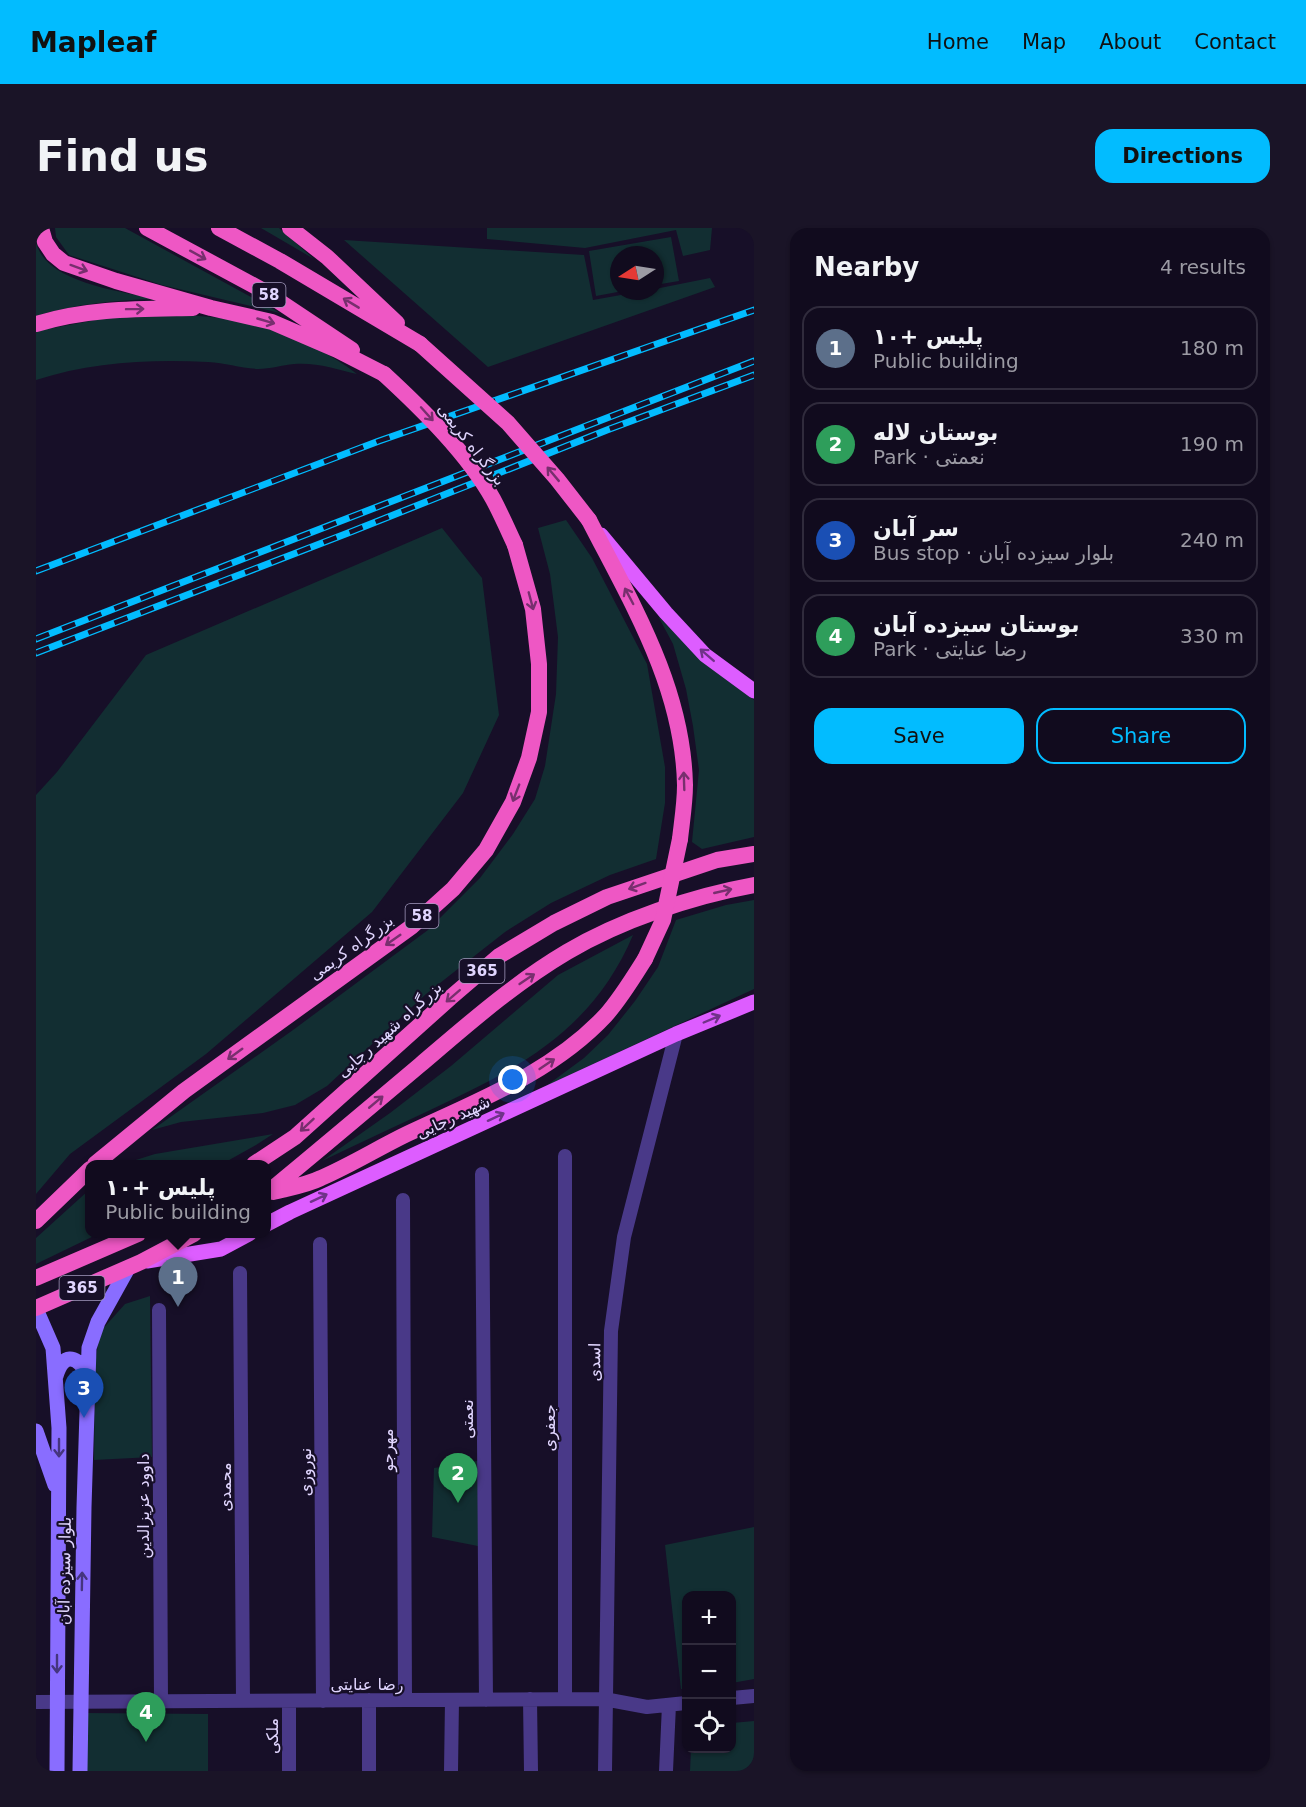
<!DOCTYPE html>
<html lang="en">
<head>
<meta charset="utf-8">
<style>
	body { margin:0; font-family:"DejaVu Sans","Noto Sans Arabic",sans-serif; background:#1a1427; color:#f1f3f6 }
	.controls { position:absolute; right:18px; bottom:18px; display:grid; overflow:hidden; border-radius:12px; box-shadow:0 2px 4px #0004 }
	.controls button { width:54px; height:54px; display:grid; place-items:center; padding:0; border:0; border-bottom:2px solid #302b3c; background:#110b1e; color:#f1f3f6; font:30px sans-serif }
	.compass { position:absolute; left:574px; top:18px; width:54px; height:54px; border-radius:50%; background:#110b1e; box-shadow:0 2px 4px #0004; rotate:258deg }
	.you { position:absolute; left:477px; top:852px; width:21px; height:21px; margin:-15px; border:4px solid #fff; border-radius:50%; background:#1a73e8; box-shadow:0 0 0 9px #1a73e833 }
	.badge { display:grid; place-items:center; width:39px; height:39px; border-radius:50%; background:#02bcff; color:#fff; font-size:20px; font-weight:700 }
	.pin { position:absolute; translate:-50% -50px; filter:drop-shadow(0 2px 3px #0008) }
	.pin::after { content:''; position:absolute; top:32px; width:21px; height:18px; background:inherit; clip-path:polygon(0 0,100% 0,50% 100%) }
	.popup { position:absolute; left:49px; top:932px; width:186px; height:78px; box-sizing:border-box; display:grid; place-content:center; border-radius:12px; background:#110b1e; filter:drop-shadow(0 2px 4px #0005); font-size:20px; white-space:nowrap; color:#9c9ba4 }
	.popup b { font-size:22px; color:#f1f3f6 }
	.popup::after { content:''; position:absolute; left:50%; top:100%; margin-left:-12px; border:12px solid transparent; border-top-color:#110b1e }
	.list { margin:0; padding:0; list-style:none }
	h2 { display:flex; justify-content:space-between; align-items:center; height:78px; margin:0; padding:0 24px; font-size:26px }
	h2 small { font-size:20px; font-weight:400; color:#9c9ba4 }
	.list li { display:grid; grid-template-columns:39px 1fr auto; gap:18px; align-items:center; box-sizing:border-box; height:84px; margin:0 12px 12px; padding:0 12px; border:2px solid #302b3c; border-radius:18px }
	.list b { display:block; font-size:22px; white-space:nowrap }
	.list p { margin:0; font-size:20px; white-space:nowrap; color:#9c9ba4 }
	.list em { font-size:20px; font-style:normal; color:#9c9ba4 }
	.actions { display:flex; gap:12px; padding:18px 24px }
	.actions a { flex:1; padding:14px 0; border:2px solid #02bcff; border-radius:18px; text-align:center; font-size:21px; color:#02bcff }
	.actions .main { background:#02bcff; color:#111 }
	.icon { flex:none; width:33px; height:33px; fill:none; stroke:currentColor; stroke-width:2; stroke-linecap:round; stroke-linejoin:round }
	.map { position:relative; flex:none; width:718px; height:1543px; overflow:hidden; border-radius:18px }
	header { display:flex; align-items:center; gap:36px; box-sizing:border-box; height:84px; padding:0 30px; background:#02bcff; color:#111 }
	header strong { font-size:28px }
	nav { display:flex; gap:33px; margin-inline-start:auto; font-size:21px }
	.intro { display:flex; align-items:center; justify-content:space-between; box-sizing:border-box; height:144px; padding:0 36px }
	h1 { margin:0; font-size:42px }
	.button { padding:15px 27px; border-radius:18px; background:#02bcff; color:#111; font-size:21px; font-weight:700 }
	main { display:flex; gap:36px; padding:0 36px }
	aside { flex:1; background:#110b1e; border-radius:18px; box-shadow:0 2px 4px #0004 }
	.map>svg:first-child { display:block }
	.green { fill:#122e32 }
	.lines { fill:none; stroke-linecap:round; stroke-linejoin:round }
	.minor { stroke:#493988; stroke-width:14 }
	.secondary { stroke:#896dff; stroke-width:15 }
	.primary { stroke:#dd5dff; stroke-width:15 }
	.trunk { stroke:#ee57c4; stroke-width:16 }
	.rail-casing { stroke:#02bcff; stroke-width:7 }
	.rail { stroke:#170f28; stroke-width:4.5; stroke-dasharray:14; stroke-linecap:butt }
	.trunk-bridge { stroke:#ee57c4; stroke-width:16 }
	.oneway { stroke:#782f6e }
	.oneway2 { stroke:#703289 }
	.oneway3 { stroke:#45357e }
	.labels { text-anchor:middle; stroke-width:4.5; stroke-linejoin:round; paint-order:stroke }
	.shield { fill:#170f28; stroke:#a49abe; stroke-width:1.5 }
	.shield-label { font-size:15px; font-weight:bold; fill:#e1d6ff }
	.street-label { font-size:16px; fill:#e1d6ff; stroke:#170f28 }
</style>
</head>
<body>
<header>
<strong>Mapleaf</strong>
<nav><a>Home</a><a>Map</a><a>About</a><a>Contact</a></nav>
</header>
<div class="intro"><h1>Find us</h1><a class="button">Directions</a></div>
<main>
<div class="map">
<svg width="718" height="1543" viewBox="0 0 718 1543">
	<rect width="100%" height="100%" fill="#170f28"/>
	<!-- green -->
	<path class="green" d="M19,0H89L244,85L126,57L33,27L20,9Z
		M225,0H243L278,31Z
		M451,0H676L674,22L647,28L640,2L549,20L451,11Z
		M635,9L643,53L619,57V27H583V63H587L560,68L553,23Z
		M308,12L548,27L557,72L607,63H619V61L674,50L679,59L452,139Z
		M0,14C9,55 85,63 119,71C78,72 40,76 0,88Z
		M151,87C176,89 202,91 225,98C258,108 294,125 321,146C301,141 279,134 258,136C246,137 234,141 222,141C205,140 189,135 172,134C115,131 55,134 0,152V103L76,89Z
		M530,292L556,330L611,436L629,539V575L620,631L574,647L515,675L469,704L390,766L291,858L259,877L227,885L145,894L116,902L257,802L392,702L444,650L477,606L499,571L509,538L520,466L522,409L514,346L502,300Z
		M406,300L446,350L463,487L427,565L336,684L170,826L34,926L0,966V567L21,544L110,427Z
		M622,388C652,419 682,447 718,472V609L666,621L656,614L663,542L657,498L650,461L637,416Z
		M718,672V761L510,858L548,830L572,807L599,773L622,739L640,692L690,677Z
		M597,707C556,804 480,842 390,884C355,900 320,917 286,933L354,885L415,838L522,747Z
		M237,906L220,917L186,936H87L119,926Z
		M53,962L54,1006H62L0,1036V1010Z
		M114,1068L116,1229L58,1232L59,1135L64,1104L89,1076Z
		M447,1232V1319L396,1309L398,1240Z
		M718,1299V1451L696,1455V1368H650V1461H645L629,1317Z
		M49,1485L172,1486V1543H48Z
		M718,1493V1543H654L655,1521L696,1520V1495Z"/>
	<g class="lines">
		<!-- minor -->
		<path class="minor" d="M529,928V1471
			M446,946L450,1472
			M367,972L369,1472
			M284,1016L287,1473
			M204,1045L207,1473
			M123,1082L125,1474
			M696,1470L718,1468
			M494,1471L495,1543
			M333,1472V1543
			M253,1473V1543
			M0,1474L568,1471L611,1479L650,1475
			M415,1543L416,1472
			M569,1543L575,1103L588,1009L640,806
			M630,1543L633,1477"/>
		<!-- secondary -->
		<path class="secondary" d="M0,1081L17,1120L23,1200L21,1543
			M20,1148C27,1125 39,1127 51,1144
			M0,1203L19,1257
			M44,1543L48,1279L53,1120L62,1094L92,1040"/>
		<!-- primary -->
		<path class="primary" d="M565,307L630,385L669,427L718,463
			M231,996L254,984L640,806L718,774
			M111,1033L185,1021L213,1006"/>
		<!-- trunk -->
		<path class="trunk" d="M5,0L9,14L17,26L28,35L80,53L175,80L236,94L301,122L348,146
			M111,0L226,62L316,122
			M183,0L244,33L384,116
			M254,0L291,29L361,95
			M0,96C53,80 102,81 157,80
			M553,292C596,376 647,459 649,557C649,575 646,593 644,611
			M59,936L148,863L375,699L417,661L450,622L477,574L493,530L503,484V436L497,381L479,317
			M218,936L259,909L414,770L463,728L518,695L571,669L681,632L718,626
			M237,964C253,960 271,957 285,950C315,937 342,920 371,906C441,873 516,845 570,787C585,770 597,750 609,731
			M231,965C282,923 333,880 384,837C431,797 477,756 531,724C585,692 657,668 718,657
			M0,993L54,941
			M0,1050L102,1006
			M0,1080L105,1034L158,1006"/>
		<!-- rail casing -->
		<g class="rail-casing">
			<path id="rail" d="M0,343L343,213L718,82
				M0,411L718,133
				M0,425L312,305L571,202L718,147"/>
		</g>
		<!-- rail -->
		<use href="#rail" class="rail"/>
		<!-- trunk-bridge -->
		<path class="trunk-bridge" d="M384,116L472,195L521,251L553,292
			M348,146C386,181 432,226 457,271C465,286 472,302 479,317
			M609,731L627,692L644,611"/>
	</g>
	<!-- one-way arrows -->
	<defs><path id="oneway-shaft" d="M-6 0H5M1.5-3L5.5 0L1.5 3" fill="none" stroke-width="1.6" stroke-linecap="round" stroke-linejoin="round" transform="scale(1.5)"/></defs>
	<g class="oneway">
		<use href="#oneway-shaft" transform="translate(162 27) rotate(29)"/>
		<use href="#oneway-shaft" transform="translate(43 40) rotate(20)"/>
		<use href="#oneway-shaft" transform="translate(315 75) rotate(-149)"/>
		<use href="#oneway-shaft" transform="translate(99 81) rotate(-1)"/>
		<use href="#oneway-shaft" transform="translate(230 93) rotate(16)"/>
		<use href="#oneway-shaft" transform="translate(391 186) rotate(48)"/>
		<use href="#oneway-shaft" transform="translate(517 246) rotate(-130)"/>
		<use href="#oneway-shaft" transform="translate(593 368) rotate(-118)"/>
		<use href="#oneway-shaft" transform="translate(495 373) rotate(75)"/>
		<use href="#oneway-shaft" transform="translate(648 553) rotate(-92)"/>
		<use href="#oneway-shaft" transform="translate(480 565) rotate(111)"/>
		<use href="#oneway-shaft" transform="translate(601 658) rotate(160)"/>
		<use href="#oneway-shaft" transform="translate(687 663) rotate(-13)"/>
		<use href="#oneway-shaft" transform="translate(357 712) rotate(145)"/>
		<use href="#oneway-shaft" transform="translate(491 751) rotate(-34)"/>
		<use href="#oneway-shaft" transform="translate(417 768) rotate(139)"/>
		<use href="#oneway-shaft" transform="translate(199 826) rotate(144)"/>
		<use href="#oneway-shaft" transform="translate(511 836) rotate(-34)"/>
		<use href="#oneway-shaft" transform="translate(340 874) rotate(-40)"/>
		<use href="#oneway-shaft" transform="translate(271 897) rotate(137)"/>
	</g>
	<g class="oneway2">
		<use href="#oneway-shaft" transform="translate(671 427) rotate(-139)"/>
		<use href="#oneway-shaft" transform="translate(676 791) rotate(-23)"/>
		<use href="#oneway-shaft" transform="translate(460 889) rotate(-25)"/>
		<use href="#oneway-shaft" transform="translate(283 970) rotate(-25)"/>
	</g>
	<g class="oneway3">
		<use href="#oneway-shaft" transform="translate(23 1220) rotate(90)"/>
		<use href="#oneway-shaft" transform="translate(46 1353) rotate(-89)"/>
		<use href="#oneway-shaft" transform="translate(21 1436) rotate(90)"/>
	</g>
	<g class="labels">
		<!-- shield labels -->
		<g class="shield">
			<rect x="216.5" y="55" width="33" height="24" rx="4.5"/>
			<rect x="369.5" y="676" width="33" height="24" rx="4.5"/>
			<rect x="423.5" y="731" width="45" height="24" rx="4.5"/>
			<rect x="23.5" y="1048" width="45" height="24" rx="4.5"/>
		</g>
		<g class="shield-label">
			<text x="233" y="72">58</text>
			<text x="386" y="693">58</text>
			<text x="446" y="748">365</text>
			<text x="46" y="1065">365</text>
		</g>
		<!-- street labels -->
		<g class="street-label">
			<text transform="translate(436 216) rotate(52)" y="6">بزرگراه کریمی</text>
			<text transform="translate(315 719) rotate(-36)" y="6">بزرگراه کریمی</text>
			<text transform="translate(353 801) rotate(-42)" y="6">بزرگراه شهید رجایی</text>
			<text transform="translate(417 889) rotate(-25)" y="6">شهید رجایی</text>
			<text transform="translate(558 1134) rotate(-89)" y="6">اسدی</text>
			<text transform="translate(431 1191) rotate(-90)" y="6">نعمتی</text>
			<text transform="translate(513 1200) rotate(-90)" y="6">جعفری</text>
			<text transform="translate(351 1222) rotate(-90)" y="6">مهرجو</text>
			<text transform="translate(269 1244) rotate(-90)" y="6">نوروزی</text>
			<text transform="translate(189 1259) rotate(-90)" y="6">محمدی</text>
			<text transform="translate(107 1278) rotate(-90)" y="6">داوود عزیزالدین</text>
			<text transform="translate(28 1343) rotate(-89)" y="6">بلوار سیزده آبان</text>
			<text x="331" y="1462">رضا عنایتی</text>
			<text transform="translate(236 1508) rotate(-90)" y="6">ملکی</text>
		</g>
	</g>
</svg>
<div class="controls">
<button>+</button>
<button>−</button>
<button><svg class="icon" aria-label="locate" viewBox="0 0 24 24"><circle cx="12" cy="12" r="6"/><path d="M12 2v4M12 18v4M2 12h4M18 12h4"/></svg></button>
</div>
<svg class="compass" viewBox="-18 -18 36 36"><path d="M0-13l5 13h-10z" fill="#e53935"/><path d="M0 13l5-13h-10z" fill="#9c9ba4"/></svg>
<div class="you"></div>
<div class="pin badge" style="left:142px;top:1079px;background:#5c6f8a">1</div>
<div class="popup"><b>پلیس +۱۰</b>Public building</div>
<div class="pin badge" style="left:422px;top:1275px;background:#2e9e5b">2</div>
<div class="pin badge" style="left:48px;top:1190px;background:#1a4fb4">3</div>
<div class="pin badge" style="left:110px;top:1514px;background:#2e9e5b">4</div>
</div>
<aside>
<h2>Nearby<small>4 results</small></h2>
<ul class="list">
<li><span class="badge" style="background:#5c6f8a">1</span><div><b>پلیس +۱۰</b><p>Public building</p></div><em>180 m</em></li>
<li><span class="badge" style="background:#2e9e5b">2</span><div><b>بوستان لاله</b><p>Park · نعمتی</p></div><em>190 m</em></li>
<li><span class="badge" style="background:#1a4fb4">3</span><div><b>سر آبان</b><p>Bus stop · بلوار سیزده آبان</p></div><em>240 m</em></li>
<li><span class="badge" style="background:#2e9e5b">4</span><div><b>بوستان سیزده آبان</b><p>Park · رضا عنایتی</p></div><em>330 m</em></li>
</ul>
<div class="actions"><a class="main">Save</a><a>Share</a></div>
</aside>
</main>
</body>
</html>
